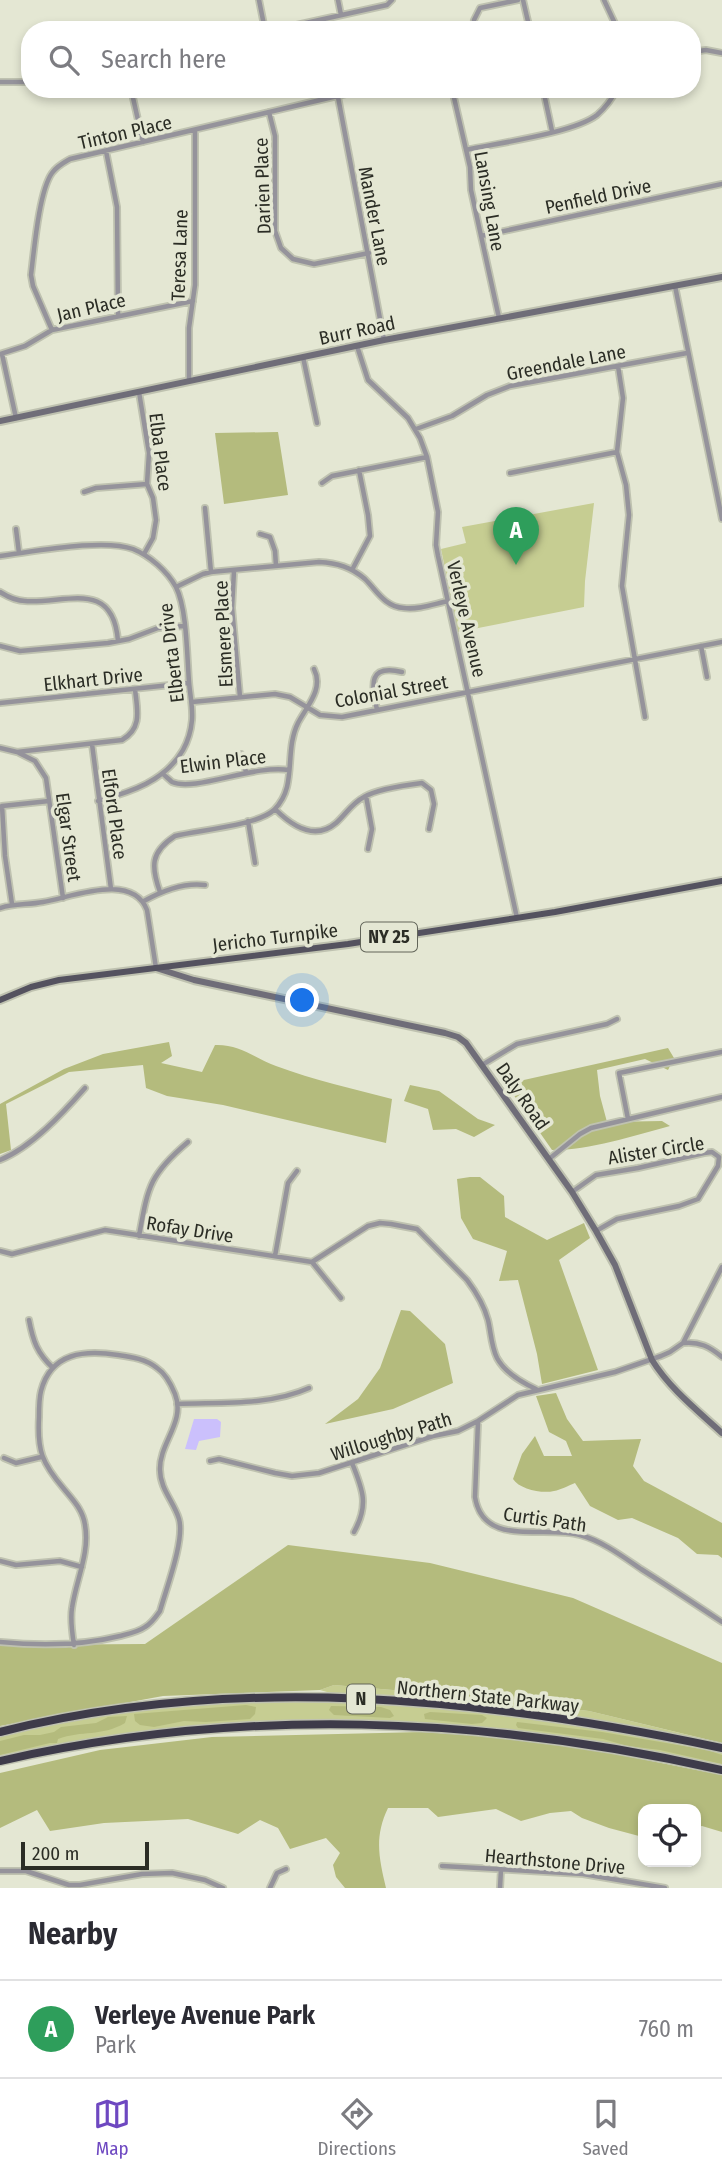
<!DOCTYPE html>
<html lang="en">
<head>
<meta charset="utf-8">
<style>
	body { margin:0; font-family:"Fira Sans Condensed",sans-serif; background:#f7f7f7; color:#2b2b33 }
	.controls { position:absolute; right:21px; bottom:21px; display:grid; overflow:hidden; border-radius:14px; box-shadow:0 4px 10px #0003 }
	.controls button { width:63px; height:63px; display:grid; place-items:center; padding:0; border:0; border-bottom:2px solid #e1e1e2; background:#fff; color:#2b2b33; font:35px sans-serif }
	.scale { position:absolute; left:21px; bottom:18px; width:128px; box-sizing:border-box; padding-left:7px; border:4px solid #2b2d25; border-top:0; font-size:19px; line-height:24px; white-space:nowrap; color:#2b2d25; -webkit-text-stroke:5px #e4e7d3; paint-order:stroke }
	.you { position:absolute; left:303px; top:1001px; width:24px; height:24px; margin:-18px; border:5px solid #fff; border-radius:50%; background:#1a73e8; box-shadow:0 0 0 10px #1a73e833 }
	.badge { display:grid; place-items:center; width:46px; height:46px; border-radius:50%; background:#6e48c1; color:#fff; font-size:23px; font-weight:700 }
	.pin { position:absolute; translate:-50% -58px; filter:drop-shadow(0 2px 4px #0008) }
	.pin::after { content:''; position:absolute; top:37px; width:24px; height:21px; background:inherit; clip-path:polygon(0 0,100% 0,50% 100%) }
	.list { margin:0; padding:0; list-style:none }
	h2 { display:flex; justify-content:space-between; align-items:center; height:91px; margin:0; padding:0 28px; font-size:30px }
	h2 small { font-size:23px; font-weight:400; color:#7c7c81 }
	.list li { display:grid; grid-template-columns:46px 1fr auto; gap:21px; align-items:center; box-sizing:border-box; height:98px; padding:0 28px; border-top:2px solid #e1e1e2 }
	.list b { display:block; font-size:26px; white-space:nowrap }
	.list p { margin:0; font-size:23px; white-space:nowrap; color:#7c7c81 }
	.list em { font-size:23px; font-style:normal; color:#7c7c81 }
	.icon { flex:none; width:38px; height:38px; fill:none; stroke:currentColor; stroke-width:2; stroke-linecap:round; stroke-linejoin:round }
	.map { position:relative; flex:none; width:722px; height:1888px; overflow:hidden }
	.search { position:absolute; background:#fff; box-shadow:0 4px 10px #0003; left:21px; right:21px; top:21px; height:77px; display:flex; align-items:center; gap:18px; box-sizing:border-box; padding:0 24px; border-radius:28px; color:#7c7c81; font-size:26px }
	.sheet { height:189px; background:#fff }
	nav { display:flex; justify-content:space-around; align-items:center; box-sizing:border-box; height:98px; border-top:2px solid #e1e1e2; background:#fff; font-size:19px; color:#7c7c81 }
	nav a { display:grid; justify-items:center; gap:4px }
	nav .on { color:#6e48c1 }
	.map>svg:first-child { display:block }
	.green { fill:#c6cd92 }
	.forest { fill:#b4bb7d }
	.water { fill:#cbc0fc }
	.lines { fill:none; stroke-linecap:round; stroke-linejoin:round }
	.street-casing { stroke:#bfc2b0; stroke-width:8 }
	.secondary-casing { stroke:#bfc2b0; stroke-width:10 }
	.primary-casing { stroke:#bfc2b0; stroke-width:10 }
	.highway-casing { stroke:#bfc2b0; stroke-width:11 }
	.street { stroke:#95939b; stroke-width:4.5 }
	.secondary { stroke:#6f6d78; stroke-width:6 }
	.primary { stroke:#54525f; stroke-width:6 }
	.highway { stroke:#3e3b4a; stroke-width:8 }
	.labels { text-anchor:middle; stroke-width:7; stroke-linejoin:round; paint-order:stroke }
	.shield { fill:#e4e7d3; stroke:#626559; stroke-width:2 }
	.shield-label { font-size:18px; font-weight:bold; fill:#2b2d25 }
	.street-label { font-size:19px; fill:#2b2d25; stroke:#e4e7d3 }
</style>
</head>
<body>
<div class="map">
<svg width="722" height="1888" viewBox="0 0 722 1888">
	<rect width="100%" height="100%" fill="#e4e7d3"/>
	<!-- green -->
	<path class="green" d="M594,503L585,581L584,607L458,632L441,549L466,543L462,527Z
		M334,1685L463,1696L589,1711L713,1741L465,1702L393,1695L334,1694L320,1690Z
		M260,1700C312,1702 364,1703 415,1707C518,1715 621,1731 722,1752V1768L509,1731L262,1723L0,1759V1737C83,1710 174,1707 260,1700Z"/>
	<!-- forest -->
	<path class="forest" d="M278,432L288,495L224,504L215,433Z
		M169,1042L172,1056L161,1063L202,1072L215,1045C239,1044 255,1058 276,1066C314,1080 353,1089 392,1099L386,1143L223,1105L167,1096L146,1088L143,1065L69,1072L6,1104L11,1150L0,1154V1104L64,1069L103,1054Z
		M668,1048L674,1058L668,1070L645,1059L597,1070L600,1096L607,1122L662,1121L670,1126C632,1136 591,1150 552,1150L506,1084Z
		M410,1085L439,1091L478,1119L495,1125L474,1137L456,1129L433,1130L428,1109L404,1101Z
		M470,1177H480L504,1196L505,1217L547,1240L584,1223L590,1238L559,1260L598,1370L542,1384L537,1354L518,1280L499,1281L507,1251L473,1239L461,1218L457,1179Z
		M401,1310L410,1311L445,1344L453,1383L393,1409L325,1424L358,1399L380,1368Z
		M556,1393L567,1419L583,1441L641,1439L633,1466L644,1481L722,1523V1558L718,1555L697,1554L678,1538L632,1518L618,1520L590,1506L575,1483C569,1485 561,1490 554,1491C542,1494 519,1489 513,1479L522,1454L535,1436L544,1456H572L566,1441L549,1432L536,1396Z
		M288,1545L430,1563L573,1598L722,1663V1743L589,1711L463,1696L334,1685L320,1690L163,1696L0,1726V1645L145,1644Z
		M246,1705L256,1707L255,1714L250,1719L206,1722L184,1721L154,1727L140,1725L135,1721L134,1714Z
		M331,1706L381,1707L390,1710L394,1716L390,1718L334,1715L329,1710Z
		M430,1712L482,1715L487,1718L482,1723L472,1724L425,1719L424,1714Z
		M127,1716L125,1723C101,1737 82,1730 58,1739L57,1743H50L0,1755V1741L24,1735H40L54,1732L61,1727L96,1723L108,1717Z
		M517,1722L602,1732L707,1750L722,1755V1764L660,1750L628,1746L603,1739L518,1728L516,1725Z
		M422,1732L499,1737L601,1751L722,1775V1832L702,1826L696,1827V1809H643V1835L639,1836L609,1828L582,1818L571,1811L550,1813L521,1821L496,1809L438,1817L428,1808H388C374,1837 379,1858 386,1888H345L336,1877L333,1865L340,1853L326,1838L290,1849L278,1828L260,1820L238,1834L188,1819L104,1823L50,1831L37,1810L0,1828V1773L100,1750L212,1737Z"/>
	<!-- water -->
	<path class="water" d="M194,1419H217L221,1422L220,1437L199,1441L196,1450L185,1449Z"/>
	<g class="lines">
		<!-- street casing -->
		<g class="street-casing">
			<path id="street" d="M259,0L265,30
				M338,0L341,15
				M523,0L530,30
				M604,0L618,30
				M474,20L480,8L518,0
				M274,30L387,5L392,0
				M692,52L706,50L722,53
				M0,82H30
				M131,89L143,142
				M452,89L470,167L471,190L499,318
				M543,89L552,131
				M338,97L384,340
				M269,112L275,136V231L281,248L293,259L314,264L369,253
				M466,150C498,143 574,133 597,115C605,108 612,99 617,89
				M106,151L117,207L118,315
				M481,236L722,184
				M675,286L722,519
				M52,330L33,286L31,275C34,251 39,191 52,173C57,166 63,163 70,159L367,89
				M357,346L368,380L408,418L420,438L427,457L438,512L436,545L438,556L517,918
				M0,354L25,346L52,330L193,301
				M2,354L16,418
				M303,357L317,423
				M618,366L623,398L617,452L626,485L629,515L622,586L645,717
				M189,381V328L195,285V131
				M139,392L149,453L147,484L153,498L156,520L153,538L144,554
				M416,429L452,416L487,395L510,386L687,353
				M510,473L617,452
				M322,483L332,476L427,457
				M84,492L96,488L147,484
				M205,508L211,572
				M16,529L19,553
				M260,534L270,537L275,551L276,566
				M0,556C33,552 103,538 133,549C150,556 167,571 176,587C187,609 187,657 189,682C190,695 193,707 192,720C191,731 188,741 183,750C165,781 131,792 98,801
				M352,570L370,536L368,515L359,470
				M234,571L232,608L240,697
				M176,587L203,574L211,572L319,562C337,563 351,567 365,579C377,591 385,607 404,608C418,610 434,604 448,601
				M0,592C8,597 16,601 25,601C65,604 113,578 118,641
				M0,646L20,651L108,643L129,639L158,628L184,626
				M701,646L707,677
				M192,702L275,694L290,697L320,715L342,717L722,642
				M0,703L189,683
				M377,710C372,685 367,664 402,672
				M92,744L111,889
				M0,748L17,752L122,740C143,728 137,709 135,689
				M19,753L35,761L46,778L63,898
				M241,754L246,772
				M163,774C164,775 171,781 172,782C195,792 255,764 289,770
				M366,796L372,829L368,849
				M2,806L5,856L12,904
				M2,806L49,801
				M275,809C292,826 315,841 336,823C346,814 352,803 364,797C377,789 406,785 422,783L431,790L434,804L429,829
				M248,821L255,863
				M160,892C151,867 150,852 175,836C199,830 256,826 274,810C280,804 285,795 287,787C292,766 288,743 298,723C307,706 324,689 314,669
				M144,901C162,891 183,882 205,885
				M0,908C15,903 28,905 43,902C73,897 132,872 147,910L156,968
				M482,1065L517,1044L607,1024L617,1019
				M628,1119L619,1073L722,1052
				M549,1159L580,1134L591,1128L722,1097
				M0,1160C32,1147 63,1113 85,1088
				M572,1192L596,1175L638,1168L704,1153L712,1152L719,1157L718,1166L698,1199L679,1206L617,1219L596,1231
				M139,1236C148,1187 149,1175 188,1142
				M0,1251L12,1254L105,1230L312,1262L368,1226L380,1223L391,1224L417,1229L467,1280C476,1292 484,1305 488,1320C491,1332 491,1346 497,1358C505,1373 521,1382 536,1389
				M275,1256L288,1183L297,1171
				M312,1262L341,1298
				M29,1320C33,1341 37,1353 53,1368
				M683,1343C699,1341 710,1347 722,1357
				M177,1404C220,1402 269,1406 309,1388
				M478,1422L475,1497C483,1548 544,1525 580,1535C602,1541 622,1556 641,1569C668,1586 695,1604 722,1622
				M4,1458L16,1463L41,1457
				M210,1461L219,1459L275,1473L292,1476L319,1473L433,1436L458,1431L478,1421L518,1395L615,1372L661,1356L670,1352L683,1343L722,1267
				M352,1463C363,1490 369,1505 354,1532
				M0,1561L16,1565L60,1561L82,1567
				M0,1642C41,1646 80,1646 120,1636C128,1634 138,1632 145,1627C152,1623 155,1618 160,1611C166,1589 185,1540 179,1519C174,1502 160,1489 160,1470C159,1443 186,1422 175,1394C171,1384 166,1374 157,1368C146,1359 132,1357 118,1355C85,1350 51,1352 41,1391C39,1399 39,1408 39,1417C37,1451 42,1463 64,1489C73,1500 83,1510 85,1525C90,1553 76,1580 72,1608C70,1620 72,1632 74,1645
				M442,1866L583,1874L665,1888
				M0,1871H26L69,1885H80L142,1874L172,1873L205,1880L223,1888
				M270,1888L277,1873L286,1869
				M500,1888L501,1869"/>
		</g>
		<!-- secondary casing -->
		<g class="secondary-casing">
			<path id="secondary" d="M0,421L384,340L722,277
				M156,968L194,980L445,1033L458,1037L466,1043L572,1192L596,1231L615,1265L652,1360C670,1389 697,1410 722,1433"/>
		</g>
		<!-- primary casing -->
		<g class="primary-casing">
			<path id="primary" d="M0,1000L31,987L59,980L348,944L555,912L722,881"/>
		</g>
		<!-- highway casing -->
		<g class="highway-casing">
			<path id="highway" d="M0,1732C237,1672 485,1698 722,1748
				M0,1761C242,1706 481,1716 722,1770"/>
		</g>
		<!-- street -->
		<use href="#street" class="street"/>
		<!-- secondary -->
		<use href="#secondary" class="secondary"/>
		<!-- primary -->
		<use href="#primary" class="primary"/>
		<!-- highway -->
		<use href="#highway" class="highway"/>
	</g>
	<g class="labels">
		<!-- shield labels -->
		<g class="shield">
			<rect x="361" y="922.5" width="56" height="29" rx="5"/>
			<rect x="347" y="1684.5" width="28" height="29" rx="5"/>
		</g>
		<g class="shield-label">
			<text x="389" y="943">NY 25</text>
			<text x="361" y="1705">N</text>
		</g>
		<!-- street labels -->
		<g class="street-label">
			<text transform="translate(125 132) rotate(-13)" y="7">Tinton Place</text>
			<text transform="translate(262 186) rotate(-92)" y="7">Darien Place</text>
			<text transform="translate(598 196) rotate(-12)" y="7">Penfield Drive</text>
			<text transform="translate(490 201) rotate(80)" y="7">Lansing Lane</text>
			<text transform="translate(375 216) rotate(79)" y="7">Mander Lane</text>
			<text transform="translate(179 255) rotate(-88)" y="7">Teresa Lane</text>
			<text transform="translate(91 307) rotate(-13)" y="7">Jan Place</text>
			<text transform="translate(357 330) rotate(-12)" y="7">Burr Road</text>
			<text transform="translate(566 362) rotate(-11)" y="7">Greendale Lane</text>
			<text transform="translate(161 452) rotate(83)" y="7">Elba Place</text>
			<text transform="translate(467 619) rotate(77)" y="7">Verleye Avenue</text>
			<text transform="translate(223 634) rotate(-93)" y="7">Elsmere Place</text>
			<text transform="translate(171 653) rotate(-97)" y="7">Elberta Drive</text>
			<text transform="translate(93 679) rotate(-6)" y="7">Elkhart Drive</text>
			<text transform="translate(391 691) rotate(-10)" y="7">Colonial Street</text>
			<text transform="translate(223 761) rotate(-7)" y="7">Elwin Place</text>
			<text transform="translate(115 814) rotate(82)" y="7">Elford Place</text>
			<text transform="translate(69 837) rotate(82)" y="7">Elgar Street</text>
			<text transform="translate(275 937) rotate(-7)" y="7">Jericho Turnpike</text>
			<text transform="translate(523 1096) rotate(55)" y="7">Daly Road</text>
			<text transform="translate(656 1150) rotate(-9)" y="7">Alister Circle</text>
			<text transform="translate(190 1229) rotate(9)" y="7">Rofay Drive</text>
			<text transform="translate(391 1436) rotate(-17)" y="7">Willoughby Path</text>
			<text transform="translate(545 1519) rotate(8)" y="7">Curtis Path</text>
			<text transform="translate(488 1696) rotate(6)" y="7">Northern State Parkway</text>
			<text transform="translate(555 1861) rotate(5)" y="7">Hearthstone Drive</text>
		</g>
	</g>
</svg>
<div class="controls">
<button><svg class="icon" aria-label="locate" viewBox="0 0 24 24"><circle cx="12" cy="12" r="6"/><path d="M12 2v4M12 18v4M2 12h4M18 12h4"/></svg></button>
</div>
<div class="scale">200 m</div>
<div class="you"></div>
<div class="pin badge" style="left:516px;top:565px;background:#2e9e5b">A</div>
<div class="search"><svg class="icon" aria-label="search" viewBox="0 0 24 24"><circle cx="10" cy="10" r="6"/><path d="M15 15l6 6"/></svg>Search here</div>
</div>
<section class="sheet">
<h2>Nearby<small></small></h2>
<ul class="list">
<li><span class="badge" style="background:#2e9e5b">A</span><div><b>Verleye Avenue Park</b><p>Park</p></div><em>760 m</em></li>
</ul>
</section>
<nav>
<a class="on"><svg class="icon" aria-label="map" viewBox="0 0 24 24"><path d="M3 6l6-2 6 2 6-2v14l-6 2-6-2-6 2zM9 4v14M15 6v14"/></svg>Map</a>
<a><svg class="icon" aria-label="directions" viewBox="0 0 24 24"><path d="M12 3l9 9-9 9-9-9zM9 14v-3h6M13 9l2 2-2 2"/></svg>Directions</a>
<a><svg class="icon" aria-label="saved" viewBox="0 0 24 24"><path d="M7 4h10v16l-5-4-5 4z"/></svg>Saved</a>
</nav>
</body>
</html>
